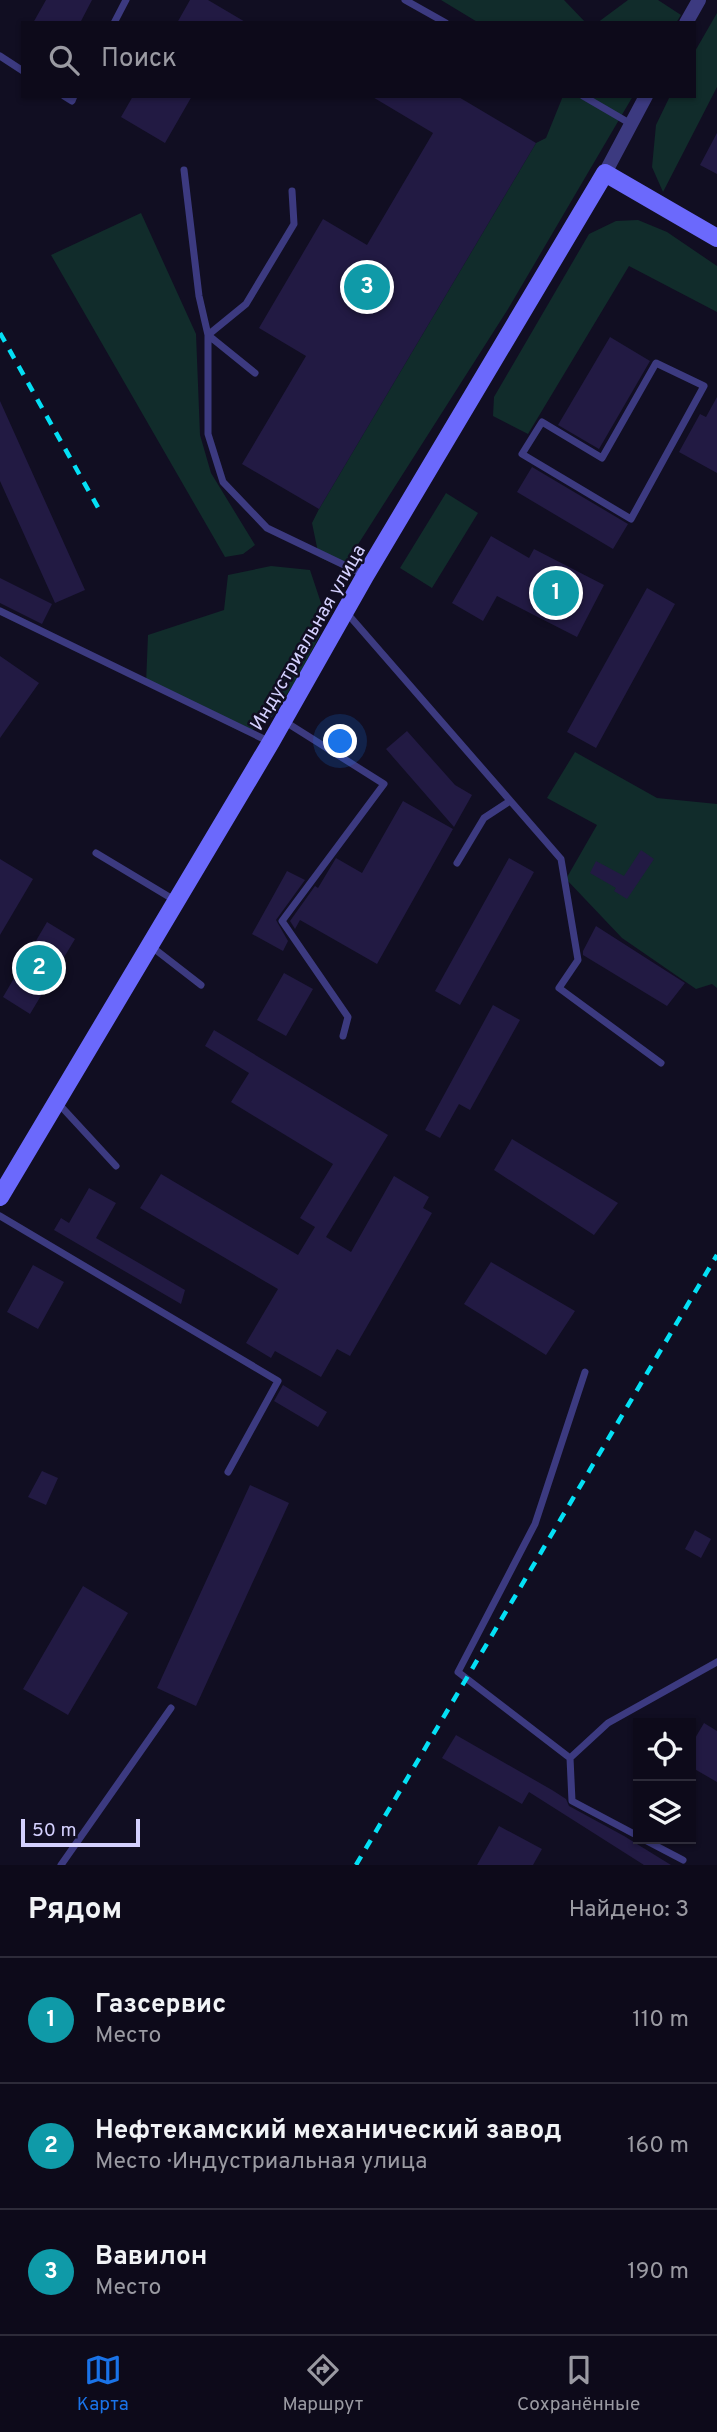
<!DOCTYPE html>
<html lang="ru">
<head>
<meta charset="utf-8">
<style>
	body { margin:0; font-family:Overpass,sans-serif; background:#1b1827; color:#f1f3f6 }
	.controls { position:absolute; right:21px; bottom:21px; display:grid; overflow:hidden; border-radius:0px; box-shadow:0 2px 5px #0004 }
	.controls button { width:63px; height:63px; display:grid; place-items:center; padding:0; border:0; border-bottom:2px solid #2d2b39; background:#0d0a1a; color:#f1f3f6; font:35px sans-serif }
	.scale { position:absolute; left:21px; bottom:18px; width:119px; box-sizing:border-box; padding-left:7px; border:4px solid #d4d0fe; border-top:0; font-size:19px; line-height:24px; white-space:nowrap; color:#d4d0fe; -webkit-text-stroke:5px #110e22; paint-order:stroke }
	.you { position:absolute; left:341px; top:742px; width:24px; height:24px; margin:-18px; border:5px solid #fff; border-radius:50%; background:#1a73e8; box-shadow:0 0 0 10px #1a73e833 }
	.badge { display:grid; place-items:center; width:46px; height:46px; border-radius:50%; background:#1a73e8; color:#fff; font-size:23px; font-weight:700 }
	.pin { position:absolute; translate:-50% -50%; border:4px solid #fff; box-shadow:0 2px 7px #0006 }
	.list { margin:0; padding:0; list-style:none }
	h2 { display:flex; justify-content:space-between; align-items:center; height:91px; margin:0; padding:0 28px; font-size:30px }
	h2 small { font-size:23px; font-weight:400; color:#9a9aa2 }
	.list li { display:grid; grid-template-columns:46px 1fr auto; gap:21px; align-items:center; box-sizing:border-box; height:126px; padding:0 28px; border-top:2px solid #2d2b39 }
	.list b { display:block; font-size:26px; white-space:nowrap }
	.list p { margin:0; font-size:23px; white-space:nowrap; color:#9a9aa2 }
	.list em { font-size:23px; font-style:normal; color:#9a9aa2 }
	.icon { flex:none; width:38px; height:38px; fill:none; stroke:currentColor; stroke-width:2; stroke-linecap:round; stroke-linejoin:round }
	.map { position:relative; flex:none; width:717px; height:1865px; overflow:hidden }
	.search { position:absolute; background:#0d0a1a; box-shadow:0 2px 5px #0004; left:21px; right:21px; top:21px; height:77px; display:flex; align-items:center; gap:18px; box-sizing:border-box; padding:0 24px; border-radius:0px; color:#9a9aa2; font-size:26px }
	.sheet { height:469px; background:#0d0a1a }
	nav { display:flex; justify-content:space-around; align-items:center; box-sizing:border-box; height:98px; border-top:2px solid #2d2b39; background:#0d0a1a; font-size:19px; color:#9a9aa2 }
	nav a { display:grid; justify-items:center; gap:4px }
	nav .on { color:#1a73e8 }
	.map>svg:first-child { display:block }
	.green { fill:#112c2b }
	.building { fill:#221a43 }
	.lines { fill:none; stroke-linecap:round; stroke-linejoin:round }
	.service { stroke:#3c3a80; stroke-width:7 }
	.minor { stroke:#3c3a80; stroke-width:14 }
	.secondary { stroke:#6b69fc; stroke-width:18 }
	.rail { stroke:#04e0f5; stroke-width:4.5; stroke-dasharray:10 9; stroke-linecap:butt }
	.labels { text-anchor:middle; stroke-width:5; stroke-linejoin:round; paint-order:stroke }
	.street-label { font-size:19px; fill:#d4d0fe; stroke:#110e22 }
</style>
</head>
<body>
<div class="map">
<svg width="717" height="1865" viewBox="0 0 717 1865">
	<rect width="100%" height="100%" fill="#110e22"/>
	<!-- green -->
	<path class="green" d="M441,0H564L586,23H479Z
		M628,0H658L681,15L676,23H597Z
		M717,13V87L663,192L652,167L656,125L670,96H694V53Z
		M563,96H633L508,309L343,568L319,557L312,523L319,509L536,143L546,138Z
		M141,213L196,334L200,435L211,473L255,545L243,554L225,557L51,255Z
		M638,220L667,232L717,266V312L629,266L528,434L493,416L494,397L589,234L616,221Z
		M446,493L478,513L432,588L400,568Z
		M271,566L310,570L322,606L320,635L297,679L272,717L246,734L146,684L148,635L224,610L228,575Z
		M575,752L657,798L717,804V988L712,984L696,989L622,938L566,879L597,825L547,798Z"/>
	<!-- building -->
	<path class="building" d="M46,0H92L80,23H33Z
		M190,0H208L247,23H177Z
		M133,96H192L165,143L121,117Z
		M371,96H457L536,143L319,509L242,464L306,356L259,328L323,219L367,245L433,133Z
		M717,133V174L700,165Z
		M610,337L650,361L599,449L558,425Z
		M717,397V473L679,452L700,414L706,417Z
		M0,401L85,590L55,603L0,481Z
		M532,467L628,524L613,549L517,492Z
		M491,536L529,558L534,549L604,585L577,637L497,596L483,621L452,603Z
		M0,578L52,604L42,624L0,603Z
		M647,588L675,604L596,748L567,732Z
		M0,656L39,683L0,738Z
		M407,731L455,785L472,795L454,827L386,749Z
		M403,801L453,829L377,964L300,920L295,929L290,921L315,886L318,888L336,858L362,873Z
		M641,850L654,859L627,899L614,891L616,888L590,873L596,861L624,876Z
		M509,858L534,872L460,1005L435,991Z
		M0,859L33,879L0,935Z
		M287,871L305,880L276,920L288,941L283,951L252,934Z
		M47,922L75,939L30,1014L3,997Z
		M596,926L685,983L667,1006L583,955V951Z
		M284,973L313,989L286,1036L257,1020Z
		M493,1005L520,1020L470,1110L459,1104L440,1138L425,1130Z
		M214,1030L388,1135L326,1237L351,1252L394,1176L429,1197L423,1208L432,1213L350,1356L337,1349L321,1377L275,1351L271,1358L246,1343L278,1289L140,1208L161,1174L298,1255L315,1227L300,1218L333,1164L231,1102L249,1073L205,1046Z
		M512,1139L618,1203L594,1235L494,1170Z
		M89,1188L116,1203L96,1238L185,1290L181,1304L54,1230L61,1218L69,1223Z
		M491,1262L575,1311L546,1355L464,1304Z
		M33,1265L64,1282L38,1329L7,1312Z
		M283,1385L327,1412L318,1427L274,1401Z
		M42,1471L58,1478L46,1505L28,1497Z
		M250,1485L289,1503L196,1706L157,1688Z
		M695,1530L711,1539L701,1558L685,1549Z
		M83,1586L128,1613L68,1715L23,1689Z
		M704,1723L717,1731V1782L691,1767V1745Z
		M456,1735L552,1790L566,1799L569,1806L624,1836L671,1865H644L529,1792L522,1804L442,1758Z
		M499,1826L542,1849L533,1865H477Z"/>
	<g class="lines">
		<!-- service -->
		<path class="service" d="M405,0L446,23
			M114,23L126,0
			M0,56L23,71
			M64,96L72,101L74,96
			M583,96L631,124
			M184,170L199,296L208,335L246,304L294,224L292,191
			M656,363L704,386L631,519L522,454L542,422L602,458Z
			M255,373L208,335V434L223,482L267,528L365,575
			M0,611L270,742
			M346,612L561,859L578,960L559,988L661,1063
			M284,721L384,784L282,921L348,1017L343,1036
			M96,853L176,901
			M457,863L484,818L510,801
			M152,947L201,985
			M57,1102L116,1166
			M0,1216L278,1381L228,1472
			M585,1372L535,1524L458,1672L570,1758L572,1801L638,1836
			M570,1758L608,1723L717,1662
			M643,1839L683,1860
			M61,1865L171,1708"/>
		<!-- minor -->
		<path class="minor" d="M686,23L699,0
			M605,173L646,96"/>
		<!-- secondary -->
		<path class="secondary" d="M0,1197L271,742L365,576L605,173L717,238"/>
		<!-- rail -->
		<path class="rail" d="M0,333L100,511
			M356,1865L717,1255"/>
	</g>
	<g class="labels">
		<!-- street labels -->
		<g class="street-label">
			<text transform="translate(307 637) rotate(-60)" y="7">Индустриальная улица</text>
		</g>
	</g>
</svg>
<div class="controls">
<button><svg class="icon" aria-label="locate" viewBox="0 0 24 24"><circle cx="12" cy="12" r="6"/><path d="M12 2v4M12 18v4M2 12h4M18 12h4"/></svg></button>
<button><svg class="icon" aria-label="layers" viewBox="0 0 24 24"><path d="M12 4l9 5-9 5-9-5zM3 14l9 5 9-5"/></svg></button>
</div>
<div class="scale">50 m</div>
<div class="you"></div>
<div class="pin badge" style="left:556px;top:593px;background:#0f9aa8">1</div>
<div class="pin badge" style="left:39px;top:968px;background:#0f9aa8">2</div>
<div class="pin badge" style="left:367px;top:287px;background:#0f9aa8">3</div>
<div class="search"><svg class="icon" aria-label="search" viewBox="0 0 24 24"><circle cx="10" cy="10" r="6"/><path d="M15 15l6 6"/></svg>Поиск</div>
</div>
<section class="sheet">
<h2>Рядом<small>Найдено: 3</small></h2>
<ul class="list">
<li><span class="badge" style="background:#0f9aa8">1</span><div><b>Газсервис</b><p>Место</p></div><em>110 m</em></li>
<li><span class="badge" style="background:#0f9aa8">2</span><div><b>Нефтекамский механический завод</b><p>Место · Индустриальная улица</p></div><em>160 m</em></li>
<li><span class="badge" style="background:#0f9aa8">3</span><div><b>Вавилон</b><p>Место</p></div><em>190 m</em></li>
</ul>
</section>
<nav>
<a class="on"><svg class="icon" aria-label="map" viewBox="0 0 24 24"><path d="M3 6l6-2 6 2 6-2v14l-6 2-6-2-6 2zM9 4v14M15 6v14"/></svg>Карта</a>
<a><svg class="icon" aria-label="directions" viewBox="0 0 24 24"><path d="M12 3l9 9-9 9-9-9zM9 14v-3h6M13 9l2 2-2 2"/></svg>Маршрут</a>
<a><svg class="icon" aria-label="saved" viewBox="0 0 24 24"><path d="M7 4h10v16l-5-4-5 4z"/></svg>Сохранённые</a>
</nav>
</body>
</html>
